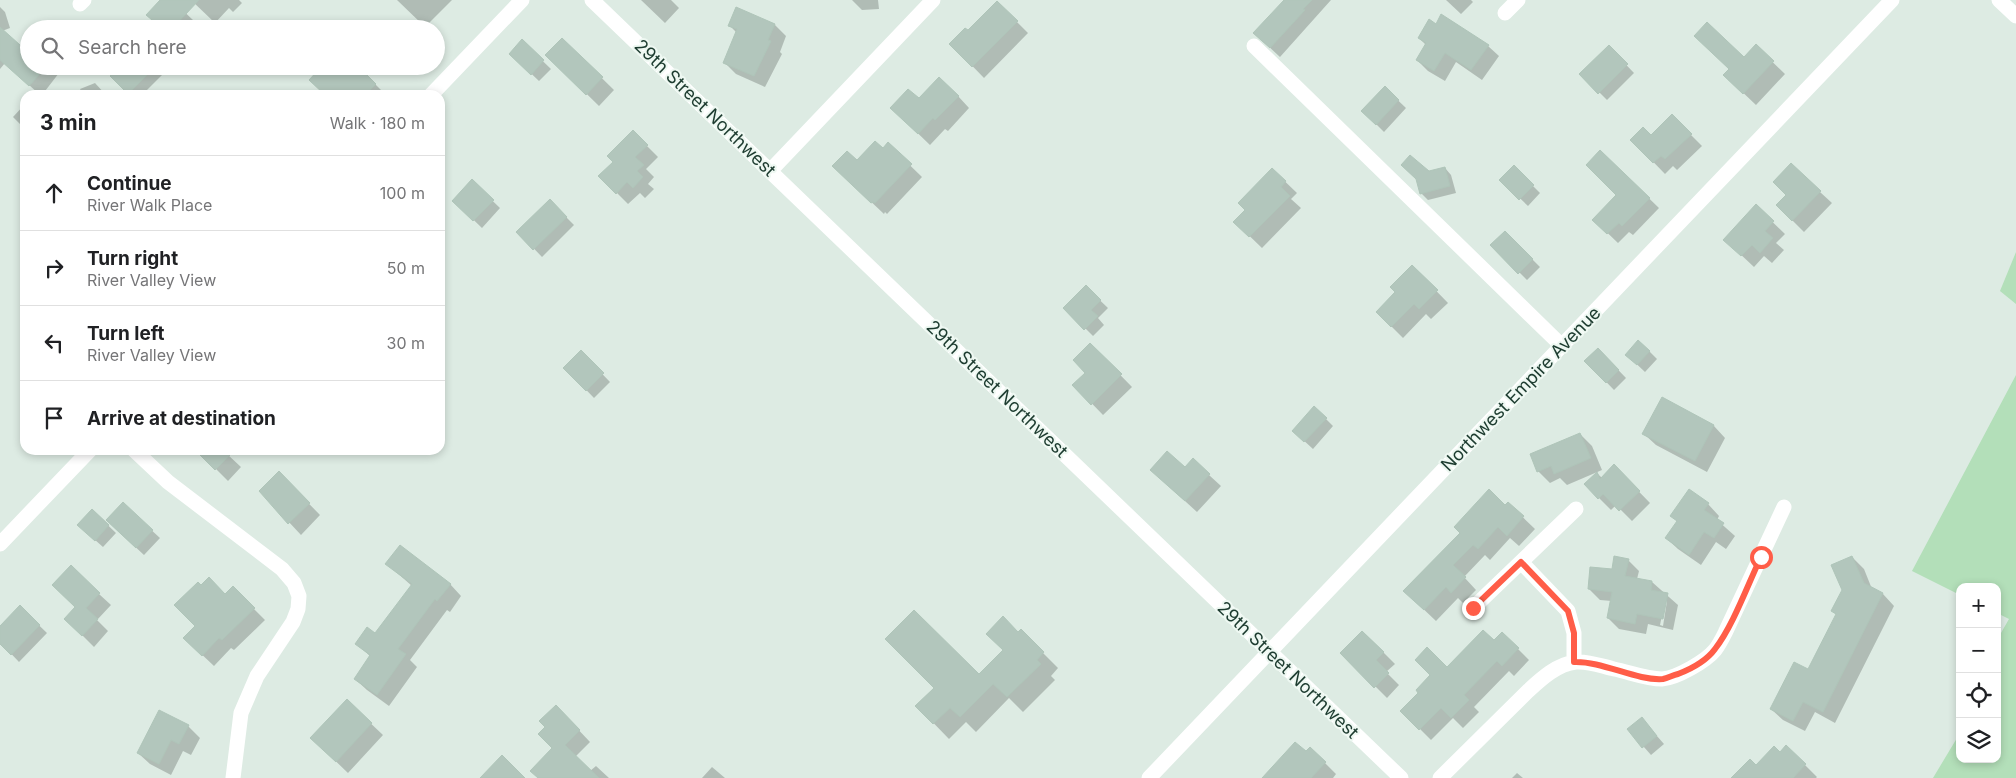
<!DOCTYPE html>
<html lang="en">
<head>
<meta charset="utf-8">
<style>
	body { margin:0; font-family:Inter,sans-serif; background:#f6f6f6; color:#202124 }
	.controls { position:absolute; right:15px; bottom:15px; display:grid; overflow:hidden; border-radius:10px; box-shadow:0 2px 8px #0003 }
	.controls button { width:45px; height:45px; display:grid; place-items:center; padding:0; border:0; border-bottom:1px solid #e0e0e0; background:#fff; color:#202124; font:25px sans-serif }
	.stop { position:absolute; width:15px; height:15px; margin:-11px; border:4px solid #ff5d48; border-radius:50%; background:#fff }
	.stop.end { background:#ff5d48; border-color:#fff; box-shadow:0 1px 5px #0008 }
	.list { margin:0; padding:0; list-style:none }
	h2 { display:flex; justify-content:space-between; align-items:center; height:65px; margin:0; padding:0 20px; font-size:21px }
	h2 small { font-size:16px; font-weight:400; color:#757577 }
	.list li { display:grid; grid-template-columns:32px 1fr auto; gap:15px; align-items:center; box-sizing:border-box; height:75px; padding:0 20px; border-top:1px solid #e0e0e0 }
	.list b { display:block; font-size:19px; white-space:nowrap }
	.list p { margin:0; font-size:16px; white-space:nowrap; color:#757577 }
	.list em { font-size:16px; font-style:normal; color:#757577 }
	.icon { flex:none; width:28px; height:28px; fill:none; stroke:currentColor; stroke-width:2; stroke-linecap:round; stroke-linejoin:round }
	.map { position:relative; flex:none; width:2016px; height:778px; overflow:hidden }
	.search { position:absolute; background:#fff; box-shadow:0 2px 8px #0003; left:20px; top:20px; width:425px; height:55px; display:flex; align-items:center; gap:12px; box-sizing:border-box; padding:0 18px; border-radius:28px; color:#757577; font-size:19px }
	.panel { position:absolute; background:#fff; box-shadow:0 2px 8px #0003; left:20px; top:90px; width:425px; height:365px; border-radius:15px }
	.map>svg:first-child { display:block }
	.green { fill:#b3dfb9 }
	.shadow { fill:#0003; fill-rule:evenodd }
	.building { fill:#b2c6bc; stroke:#afc5b9 }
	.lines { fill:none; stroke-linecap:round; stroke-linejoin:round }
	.minor { stroke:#fff; stroke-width:15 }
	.tertiary { stroke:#fff; stroke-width:15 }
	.route { stroke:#ff5d48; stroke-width:6 }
	.labels { text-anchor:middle; stroke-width:4; stroke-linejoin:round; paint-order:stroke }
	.street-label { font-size:18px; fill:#1d3c30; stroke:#eef8f2 }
</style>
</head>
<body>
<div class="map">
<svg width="2016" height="778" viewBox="0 0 2016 778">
	<rect width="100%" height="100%" fill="#ddebe3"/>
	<!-- green -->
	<path class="green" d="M2016,252V304L2000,291Z
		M2016,375V778H1933L1960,733V759H1997V640L2009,619L1997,613V587H1960V595L1912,571Z"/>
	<!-- shadow -->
	<path class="shadow" d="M162,0H172L194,21L187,29H145L153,20Z
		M191,0H239L242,3L233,12L229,8L215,23Z
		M397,0H452L425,27Z
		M641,0H671L679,8L665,23Z
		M852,0H878L879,9L862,10Z
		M1285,0H1331L1280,57L1254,33Z
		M1446,0H1471L1473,2L1461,14Z
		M997,2L1028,33L984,78L951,44L968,32Z
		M0,7L5,12L10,28L2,31L29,66H52L59,73L42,95H40L5,63L0,69Z
		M729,25H775L786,36L780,52L782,54L765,87L736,74L724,62L737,33Z
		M1419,38L1488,46L1499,56L1482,80L1456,62L1445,81L1428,71L1417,60L1426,45Z
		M562,39L614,90L599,106L547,55Z
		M522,41L551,69L539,81L518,61Z
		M1756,46L1785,74L1756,105L1736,86L1744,58Z
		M1609,47L1634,73L1607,100L1581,74Z
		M122,66H156L163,74L142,95H130L112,76Z
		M357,66L386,95H326Z
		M95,83L106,95H83L80,89Z
		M1385,88L1406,108L1384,132L1363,111Z
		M958,96L969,108L948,131L945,129L930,145L903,119L919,100Z
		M25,104V129L13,117Z
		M1672,116L1702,146L1677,170L1673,166L1665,174L1632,140L1651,137Z
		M633,132L658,157L646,169L654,177L648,184L654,189L645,198L640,193L628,204L600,176L614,162Z
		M888,144L922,177L887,214L885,212L884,214L846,178L857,162L883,149Z
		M1600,151L1659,208L1633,235L1629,232L1618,243L1594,220L1618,195Z
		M1514,167L1540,193L1528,206L1501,180Z
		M1445,168L1451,175L1456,193L1428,200L1421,193L1428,173Z
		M1272,169L1297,193L1291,199L1301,208L1262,248L1235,222L1246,210Z
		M472,181L500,208L482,228L454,201Z
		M1820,192L1832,203L1804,232L1789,217L1787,195Z
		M550,201L574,225L542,257L518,232Z
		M1756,206L1785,234L1776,243L1784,250L1772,263L1764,256L1754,267L1737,251Z
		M1505,232L1540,267L1527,280L1492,245Z
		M1412,266L1448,303L1431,319L1426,314L1403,338L1377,312L1396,292Z
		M1086,287L1108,308L1098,318L1104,325L1093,336L1065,308Z
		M1090,344L1132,387L1103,415L1074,385L1087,373Z
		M1598,349L1626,378L1614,390L1586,361Z
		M1649,351L1657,359L1645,372L1627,355Z
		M581,352L610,382L594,398L565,368Z
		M1662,399L1714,426L1725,438L1707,472L1656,445L1644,434Z
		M1326,419L1333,426L1313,449L1301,438Z
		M1580,434L1592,446L1602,470L1567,485L1560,478L1550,483L1538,471Z
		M197,450H231L227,454L241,467L228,481Z
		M1614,466L1650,503L1632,521L1616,505L1611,510L1585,484L1597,473L1602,478Z
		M1185,469L1209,475L1221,486L1197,512L1163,481Z
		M279,473L320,515L301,535L260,491Z
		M1508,503L1535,529L1519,546L1510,538L1490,560L1485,555L1464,577L1476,590L1463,603L1458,598L1436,621L1417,603Z
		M123,504L160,538L144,555L115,528Z
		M1708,504L1719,516L1717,520L1735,536L1726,549L1716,542L1701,565L1678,549L1666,538L1678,522L1672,516Z
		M92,510L116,533L103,547L86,532Z
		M1852,557L1864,569L1872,589L1883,594L1894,606L1835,723L1815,712L1805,731L1783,720L1771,709L1809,671L1837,615L1833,611L1844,590Z
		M1628,560L1639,571L1637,579L1652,582L1678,605L1673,630L1648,624L1646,634L1619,629L1608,618L1612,601L1600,600L1589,589ZM1665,601H1667L1663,626L1660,625Z
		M387,564L450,584L461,596L450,612L447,610L410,660L417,667L389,706L367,690L355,679L371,657L357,644L376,634L412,586Z
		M201,587L225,595L233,588L265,620L234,650L231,648L214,666L196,649Z
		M99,594L111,605L97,620L108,631L94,647L66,619Z
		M20,607L47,633L19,662L0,642V628Z
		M1021,631L1058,668L1051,676L1055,680L1023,712L1009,698L976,732L966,722L949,739L917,706L979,676Z
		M1363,632L1395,664L1386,672L1399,685L1387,698L1342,653Z
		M1502,633L1529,660L1514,676L1509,671L1474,707L1479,712L1463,728L1453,718L1431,740L1402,711L1447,669L1494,642Z
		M347,701L383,735L348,773L323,749Z
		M556,706L590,742L575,757L590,771L596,766L609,778H539L554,748L547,727Z
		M1642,719L1664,744L1651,755L1629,730Z
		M188,726L200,738L191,755L183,751L171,775L150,764L138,753Z
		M1787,747L1817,777L1816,778H1733L1780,754Z
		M1306,753L1325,763L1336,774L1333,778H1271Z
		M712,767L725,778H702Z
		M1517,773L1523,778H1512Z"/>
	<!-- building -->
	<path class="building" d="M160,0H199L172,29H143L152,20L146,15Z
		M1284,0H1312L1303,9L1305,10L1270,48L1253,33Z
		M997,1L1018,21L972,67L949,44L965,28L968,30Z
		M736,7L775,24L768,40L771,41L754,76L723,63L737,29L728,26Z
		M1441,14L1489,45L1471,70L1445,53L1434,71L1416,60L1426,43L1418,38L1429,19L1436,24Z
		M1707,22L1744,57L1756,44L1774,61L1743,94L1723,75L1729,69L1694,36Z
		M0,27L29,53V66H43L37,73L39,75L29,86L0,60Z
		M562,38L603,77L586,95L545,55Z
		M522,39L544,60L531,75L509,54Z
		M1609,45L1628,64L1598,94L1579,74Z
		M120,66H156L128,94L110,76Z
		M322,66H358L376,84L365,95H325L309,80Z
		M939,77L959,96L935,120L933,118L918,134L890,108L908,89L919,98Z
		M1385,86L1399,100L1376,125L1361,111Z
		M1672,114L1692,134L1665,159L1661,156L1653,163L1630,140L1643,127L1651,135Z
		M633,130L648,145L635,157L644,165L637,171L643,177L633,188L627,182L616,194L598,176L613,162L607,156Z
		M875,141L883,148L888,142L912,164L875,203L873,202L871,203L832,166L847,151L857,160Z
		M1600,150L1650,198L1622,226L1619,223L1607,234L1592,220L1616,195L1586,165Z
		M1410,155L1429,171L1445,167L1450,186L1420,194L1416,179L1401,165Z
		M1791,163L1821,191L1792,221L1776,205L1786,195L1773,182Z
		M1514,165L1534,185L1519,200L1499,180Z
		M1272,168L1286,181L1281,187L1290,196L1249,237L1233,222L1245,210L1238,203Z
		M472,179L494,200L473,221L452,201Z
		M550,199L567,217L533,250L516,232Z
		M1756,204L1774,221L1765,231L1773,238L1760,253L1752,245L1741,256L1723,240Z
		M1505,231L1533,259L1518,274L1490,245Z
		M1412,265L1438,290L1419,309L1414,304L1391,327L1376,312L1395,292L1390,287Z
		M1086,285L1101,300L1091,310L1098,316L1084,330L1063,308Z
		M1638,340L1650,351L1637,365L1625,355Z
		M1090,343L1122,374L1091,405L1072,385L1085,373L1073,360Z
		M1598,348L1619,370L1606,383L1584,361Z
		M581,350L604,373L586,391L563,368Z
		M1662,397L1714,425L1695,461L1642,434Z
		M1314,406L1327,418L1304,442L1292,431Z
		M1580,433L1591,458L1554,474L1551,466L1537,472L1530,454Z
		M195,450H235L215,470Z
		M1167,451L1185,467L1193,458L1210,474L1185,501L1150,470Z
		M1614,464L1640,491L1619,511L1603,494L1598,499L1584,484L1597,472L1600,479Z
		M279,471L310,503L288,524L259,491Z
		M1489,489L1505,505L1508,502L1524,516L1507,536L1498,527L1478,549L1473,545L1453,565L1466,577L1451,593L1446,587L1424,610L1403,591L1460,533L1454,527Z
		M1689,489L1709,503L1704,510L1724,523L1714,538L1704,532L1689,555L1665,538L1677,521L1670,516Z
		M123,502L153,530L136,548L106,520Z
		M92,509L109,525L95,541L77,525Z
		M400,545L451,584L437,601L435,599L398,649L406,654L377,695L354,679L370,655L355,644L367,627L375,633L412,584L385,564Z
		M1614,556L1629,559L1625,576L1652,581L1651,590L1668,593L1663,619L1637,614L1635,624L1607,618L1612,592L1588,589L1590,567L1612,569Z
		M1852,556L1864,583L1883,593L1823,712L1803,702L1793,721L1770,709L1794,662L1808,669L1836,614L1831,611L1842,590L1831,565Z
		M71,565L100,593L86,608L98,619L82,636L64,619L75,607L52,585Z
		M209,577L225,594L233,586L255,608L222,640L219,638L202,656L183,638L195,626L174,605L198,582L201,585Z
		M20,605L40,625L11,655L0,644V626Z
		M914,610L979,674L1003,650L986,634L1003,616L1018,632L1021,629L1044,652L1037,660L1041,664L1007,697L993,684L960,717L950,708L933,724L915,706L934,688L885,639Z
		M1483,630L1494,640L1502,632L1519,648L1502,666L1497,661L1464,695L1469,700L1451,718L1441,708L1419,730L1400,711L1418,693L1416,690L1430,675L1415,660L1427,647L1447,667Z
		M1362,631L1384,652L1376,660L1389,673L1374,688L1340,653Z
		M347,699L372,723L336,762L310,738Z
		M556,705L580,730L565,745L599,778H538L530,771L552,748L538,734L545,727L539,721Z
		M159,710L189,725L179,744L171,740L159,764L137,753Z
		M1642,717L1657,736L1642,748L1627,729Z
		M1295,742L1306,751L1310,747L1326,762L1311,778H1262Z
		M1786,745L1806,764L1793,778H1731L1750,759L1756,765L1774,746L1780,752Z
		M502,755L525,778H480Z"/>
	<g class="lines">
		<!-- minor -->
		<path class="minor" d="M592,0L1401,778
			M1999,0L2016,16
			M80,4L84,0
			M1505,13L1518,0
			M1254,46L1562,346
			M771,170L933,0
			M134,450L168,482L282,569L294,583L299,596L298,609L293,622L257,676L241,713L233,778
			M1521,562L1568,611L1574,633V662
			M1473,608L1576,509
			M1440,778L1528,691C1541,679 1557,664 1576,662C1589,661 1601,666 1614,669C1629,672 1646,679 1662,679C1677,678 1706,661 1715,650C1719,645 1722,639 1725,633L1784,507"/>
		<!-- tertiary -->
		<path class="tertiary" d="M431,95L522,0
			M0,544L90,450
			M1149,778L1892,0"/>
	</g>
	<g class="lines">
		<!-- route -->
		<path class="route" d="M1473,608L1521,562L1568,611L1574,633V662C1603,661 1636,681 1663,679C1668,678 1673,675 1678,674C1691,669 1707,660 1715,649C1733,626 1748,584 1761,557"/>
	</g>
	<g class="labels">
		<!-- street labels -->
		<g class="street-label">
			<text transform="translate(705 108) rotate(44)" y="6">29th Street Northwest</text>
			<text transform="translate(997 389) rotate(44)" y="6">29th Street Northwest</text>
			<text transform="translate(1521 389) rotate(-46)" y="6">Northwest Empire Avenue</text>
			<text transform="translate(1288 670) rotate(44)" y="6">29th Street Northwest</text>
		</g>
	</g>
</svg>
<div class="controls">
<button>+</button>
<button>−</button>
<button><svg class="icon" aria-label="locate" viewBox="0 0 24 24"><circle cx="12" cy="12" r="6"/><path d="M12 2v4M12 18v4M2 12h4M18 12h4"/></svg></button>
<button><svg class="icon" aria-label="layers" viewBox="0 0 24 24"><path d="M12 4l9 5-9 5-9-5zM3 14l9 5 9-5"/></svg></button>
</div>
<div class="stop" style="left:1761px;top:557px"></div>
<div class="stop end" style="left:1473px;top:608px"></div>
<div class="search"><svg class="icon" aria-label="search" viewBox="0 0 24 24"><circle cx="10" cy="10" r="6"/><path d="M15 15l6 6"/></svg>Search here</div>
<section class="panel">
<h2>3 min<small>Walk · 180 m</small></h2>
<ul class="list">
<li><svg class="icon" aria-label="ahead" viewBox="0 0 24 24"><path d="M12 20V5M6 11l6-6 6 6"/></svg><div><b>Continue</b><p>River Walk Place</p></div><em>100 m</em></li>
<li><svg class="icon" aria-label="right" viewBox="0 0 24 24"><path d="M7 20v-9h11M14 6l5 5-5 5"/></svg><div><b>Turn right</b><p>River Valley View</p></div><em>50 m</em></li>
<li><svg class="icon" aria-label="left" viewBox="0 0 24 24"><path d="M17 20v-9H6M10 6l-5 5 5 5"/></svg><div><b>Turn left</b><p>River Valley View</p></div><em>30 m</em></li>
<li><svg class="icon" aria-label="arrive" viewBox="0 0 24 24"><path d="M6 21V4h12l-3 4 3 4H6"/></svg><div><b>Arrive at destination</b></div></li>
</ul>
</section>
</div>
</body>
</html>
